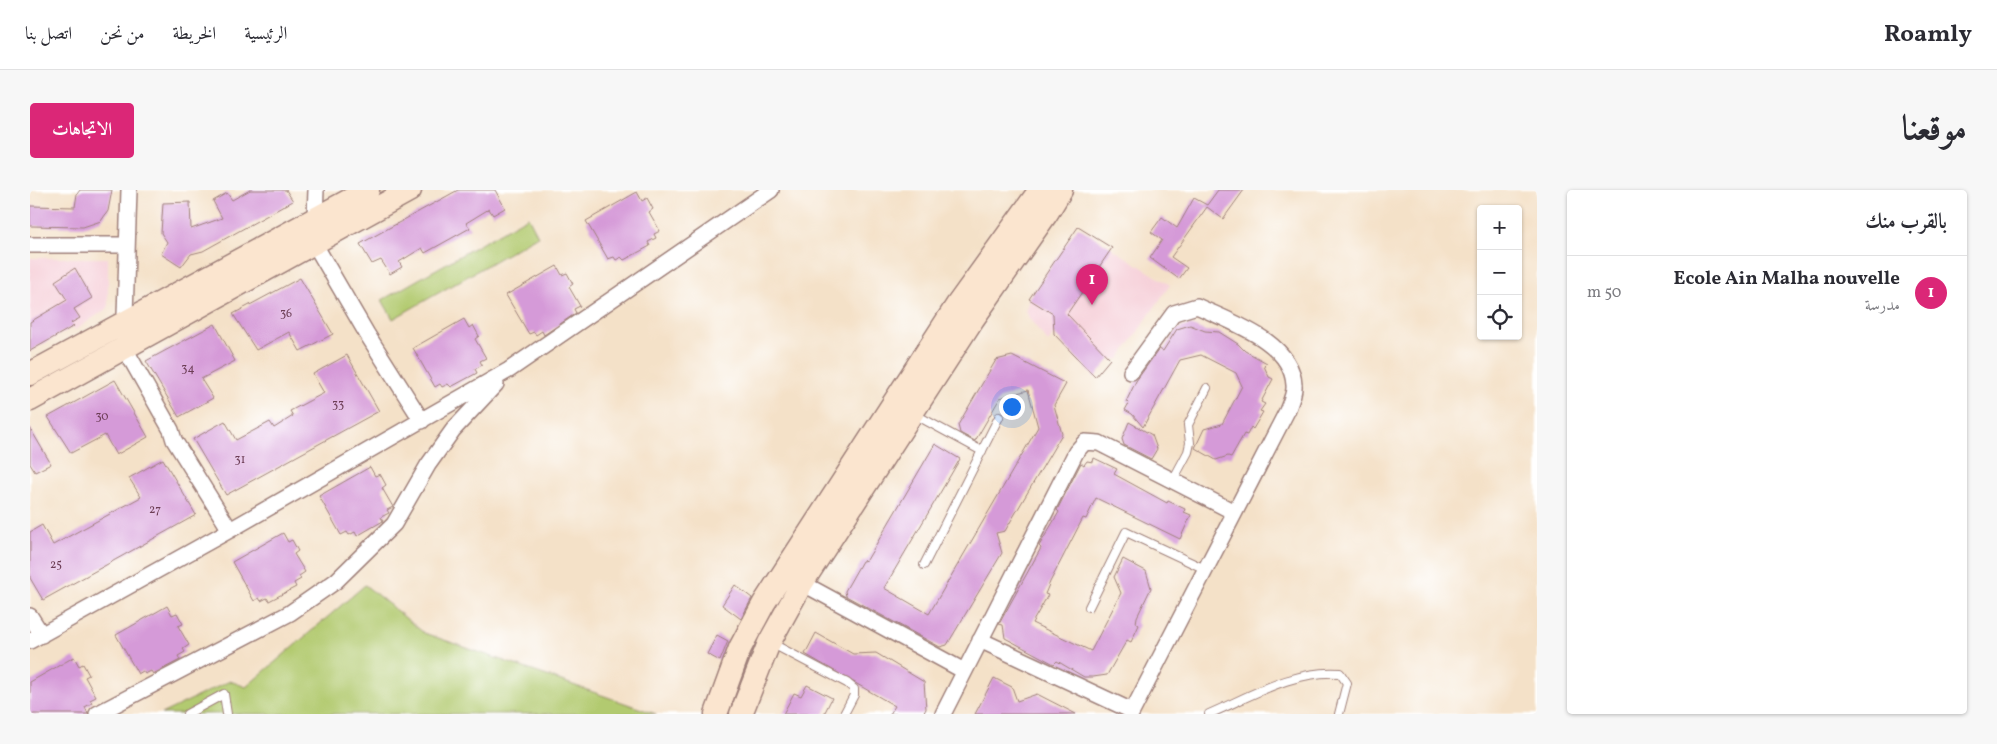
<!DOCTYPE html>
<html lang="ar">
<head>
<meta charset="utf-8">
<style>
	body { margin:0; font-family:Vollkorn,Amiri,serif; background:#f7f7f7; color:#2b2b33; direction:rtl }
	.controls { position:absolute; right:15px; top:15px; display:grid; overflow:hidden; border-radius:5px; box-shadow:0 1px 4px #0004 }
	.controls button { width:45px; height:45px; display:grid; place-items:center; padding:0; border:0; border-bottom:1px solid #e1e1e2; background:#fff; color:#2b2b33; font:25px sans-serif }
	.you { position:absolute; left:981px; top:216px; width:18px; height:18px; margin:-12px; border:4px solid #fff; border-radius:50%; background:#1a73e8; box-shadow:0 0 0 8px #1a73e833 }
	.badge { display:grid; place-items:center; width:32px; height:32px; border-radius:50%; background:#db2777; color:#fff; font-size:16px; font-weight:700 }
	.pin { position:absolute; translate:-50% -41px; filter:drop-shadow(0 1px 2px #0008) }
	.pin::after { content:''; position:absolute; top:26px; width:18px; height:15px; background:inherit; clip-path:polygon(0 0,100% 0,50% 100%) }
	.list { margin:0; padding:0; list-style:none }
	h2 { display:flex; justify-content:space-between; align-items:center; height:65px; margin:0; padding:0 20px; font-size:21px }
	h2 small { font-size:16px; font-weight:400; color:#7c7c81 }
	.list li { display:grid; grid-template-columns:32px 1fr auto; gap:15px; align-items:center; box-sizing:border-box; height:75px; padding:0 20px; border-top:1px solid #e1e1e2 }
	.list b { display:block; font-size:19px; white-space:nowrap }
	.list p { margin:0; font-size:16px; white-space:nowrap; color:#7c7c81 }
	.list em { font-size:16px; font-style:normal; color:#7c7c81 }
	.icon { flex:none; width:28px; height:28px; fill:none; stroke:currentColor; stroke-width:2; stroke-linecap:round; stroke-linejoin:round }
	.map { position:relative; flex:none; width:1507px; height:524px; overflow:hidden; direction:ltr; border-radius:5px }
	header { display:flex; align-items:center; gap:30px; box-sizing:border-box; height:70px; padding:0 25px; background:#fff; border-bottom:1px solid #e1e1e2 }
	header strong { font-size:24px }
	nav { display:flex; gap:28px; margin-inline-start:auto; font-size:18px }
	.intro { display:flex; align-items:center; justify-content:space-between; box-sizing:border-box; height:120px; padding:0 30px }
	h1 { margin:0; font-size:35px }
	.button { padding:12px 22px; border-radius:5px; background:#db2777; color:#fff; font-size:18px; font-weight:700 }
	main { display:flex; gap:30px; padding:0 30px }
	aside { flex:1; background:#fff; border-radius:5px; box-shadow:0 1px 4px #0004 }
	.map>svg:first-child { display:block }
	.built { fill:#f6cfd8 }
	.green { fill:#b2ca70; stroke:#7e744e }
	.building { fill:#d59ad8 }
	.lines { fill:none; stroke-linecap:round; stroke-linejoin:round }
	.lane-casing { stroke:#9f807a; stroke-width:10 }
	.street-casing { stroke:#9f807a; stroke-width:18 }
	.secondary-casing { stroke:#9f807a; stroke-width:25 }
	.lane { stroke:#fff; stroke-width:8 }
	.street { stroke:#fff; stroke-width:15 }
	.secondary { stroke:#fbe5cf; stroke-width:22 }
	.labels { text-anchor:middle; stroke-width:5; stroke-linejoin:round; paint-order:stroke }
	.number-label { font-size:12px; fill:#6d3e56 }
</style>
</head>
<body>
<header>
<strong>Roamly</strong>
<nav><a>الرئيسية</a><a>الخريطة</a><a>من نحن</a><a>اتصل بنا</a></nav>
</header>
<div class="intro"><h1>موقعنا</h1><a class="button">الاتجاهات</a></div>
<main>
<aside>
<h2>بالقرب منك<small></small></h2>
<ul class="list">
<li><span class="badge">1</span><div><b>Ecole Ain Malha nouvelle</b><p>مدرسة</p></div><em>50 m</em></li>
</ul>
</aside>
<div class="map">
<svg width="1507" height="524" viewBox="0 0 1507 524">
	<rect width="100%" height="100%" fill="#fff"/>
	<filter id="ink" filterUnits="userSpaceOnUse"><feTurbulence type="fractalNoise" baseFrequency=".02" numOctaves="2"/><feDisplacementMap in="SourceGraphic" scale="10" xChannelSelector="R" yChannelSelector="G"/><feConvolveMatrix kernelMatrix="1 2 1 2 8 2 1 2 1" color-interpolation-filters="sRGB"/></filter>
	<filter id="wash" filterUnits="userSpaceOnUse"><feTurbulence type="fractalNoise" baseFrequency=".0096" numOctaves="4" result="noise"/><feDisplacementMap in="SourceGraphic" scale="20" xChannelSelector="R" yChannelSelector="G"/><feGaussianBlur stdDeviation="1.12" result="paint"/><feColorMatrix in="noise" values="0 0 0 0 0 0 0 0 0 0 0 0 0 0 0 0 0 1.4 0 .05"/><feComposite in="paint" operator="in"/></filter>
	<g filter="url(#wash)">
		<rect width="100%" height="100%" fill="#f4e1c8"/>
		<!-- built -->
		<path class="built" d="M1048,37L1140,95L1089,169H1080L1065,187L1024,144L1018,152L999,128L996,120L999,109Z
			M0,68H78V118L45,140L43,136L0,161Z"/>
		<!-- green -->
		<path class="green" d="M498,27L508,46L363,129L352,110Z
			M335,395L394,443L626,524H131L200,491L216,497Z"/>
		<g id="blocks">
			<!-- building -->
			<path class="building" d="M50,0H82L78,21L71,31L53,37L0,36V16L45,17L47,4Z
				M220,0H256L263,11L173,61L161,64L151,77L131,64L137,52L131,43L133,13L160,12L161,39L192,28L183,11L197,3L202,10Z
				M428,0H465L475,18L463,25L459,19L436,33L440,38L395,63L392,58L369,72L372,77L360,84L351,70L342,74L330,54Z
				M1188,0H1214L1193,29L1177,17L1157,45L1141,67L1157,78L1149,89L1120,68L1132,50L1121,42L1132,27L1147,38L1164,8L1177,15Z
				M607,2L612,11L617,8L623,19L619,22L630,41L624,44L626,48L618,52L620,56L594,70L591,67L586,70L584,67L578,69L556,31Z
				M1048,37L1082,58L1037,124L1080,169L1065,187L1024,144L1023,124L999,109Z
				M527,76L532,85L537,83L543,94L539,97L550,116L544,119L546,123L514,145L512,141L506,145L504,142L499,144L476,105Z
				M45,78L62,108L44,119L50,128L41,133L44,136L0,161V132L37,110L25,91Z
				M270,88L303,144L270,161L259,142L226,160L203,124Z
				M434,129L439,138L443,135L449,146L445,149L456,168L450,171L452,175L445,179L447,183L421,197L418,194L412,197L410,194L405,197L383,158Z
				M185,134L205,171L171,189L183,208L149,227L116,171Z
				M1160,135L1175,141L1189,142L1208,154L1215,161L1237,173L1234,176L1239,187L1243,189L1231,212L1235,214L1230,221L1233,222L1223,239L1221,237L1217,245L1214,244L1201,267L1198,266L1186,270L1165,258L1174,239L1192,234L1212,196L1206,183L1171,165L1150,170L1113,237L1102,224L1095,220L1099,213L1096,212L1106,191L1129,159L1133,161L1147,139Z
				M317,165L349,221L196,305L163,249L195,231L206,250L240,232L244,238L263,226L260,221L294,203L283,184Z
				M982,166L1036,194L1024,215L1032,244L975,341L966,343L972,363L917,455L910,457L816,406L815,401L832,371L837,370L905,254L930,269L854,398L899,424L1008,237L998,200L970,208L945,251L930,243L928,235L966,170Z
				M85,190L118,247L86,265L75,245L41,263L18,227Z
				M1099,232L1122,245L1127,259L1121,269L1094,255L1092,249Z
				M0,238L21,274L5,282L0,274Z
				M1064,268L1087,279L1084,284L1137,313L1138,311L1155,319L1154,322L1161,325L1150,349L1066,308L1056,329L1053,328L1020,392L1015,404L1018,405L1002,433L1061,461L1091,403L1084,387L1093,369L1116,381L1121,398L1107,427L1106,433L1109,435L1101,452L1097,450L1077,485L1063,487H1054L1027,471L1024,474L975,448L973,435L969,434L1011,358L1009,356L1029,322L1027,320L1051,273L1054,275L1057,271L1063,272Z
				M133,269L166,325L13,410L0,388V342L12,335L23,355L111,307L99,288Z
				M340,277L345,286L350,284L356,295L352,298L363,317L357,320L359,323L351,327L353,331L327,346L325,342L319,345L317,342L311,345L289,306Z
				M253,343L258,352L262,350L268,361L264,364L275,382L269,386L271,389L264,393L266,397L239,411L237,408L231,411L229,408L224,411L202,372Z
				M705,395L722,408L711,429L692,415Z
				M137,416L142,425L147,423L153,434L148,436L159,455L153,459L155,462L148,466L150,470L123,484L121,481L115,484L113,481L108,484L86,445Z
				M786,443L823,464L846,463L894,492L896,519L893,524H860L865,516L775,464Z
				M687,445L698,451L690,471L677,464Z
				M44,467L49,476L53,474L59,485L55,487L66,507L60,510L62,513L55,517L58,524H0V492Z
				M964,488L982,497L987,511L1007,504L1046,524H945Z
				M777,495L802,508L794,524H753L764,503L771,506Z"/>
		</g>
	</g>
	<g filter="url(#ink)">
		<use href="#blocks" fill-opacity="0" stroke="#9f807a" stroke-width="1"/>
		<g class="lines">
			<!-- lane casing -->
			<g class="lane-casing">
				<path id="lane" d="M884,224L952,261
					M1143,290L1158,262L1160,253L1158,235L1177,198
					M894,375L969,227
					M1059,417L1096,342L1175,379
					M741,453L817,493L824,499V505L814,524
					M157,524L194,504L197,524
					M1179,524C1219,507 1265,479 1310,483L1317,493L1309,524"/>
			</g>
			<!-- street casing -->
			<g class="street-casing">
				<path id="street" d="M99,0L94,157L141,240L144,250L200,340
					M286,0L284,53L337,144L392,231
					M0,55H97
					M1101,182L1144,123L1167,116C1200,132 1262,151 1264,195C1265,203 1260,213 1257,221L1101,524
					M772,393L934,481
					M0,426L12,445
					M950,450L1102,521
					M0,451L200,340L479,180L741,0
					M67,524L260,423L306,391L364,334L398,275L423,240L466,194
					M913,524L1046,262L1055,252L1069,253L1204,322"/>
			</g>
			<!-- secondary casing -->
			<g class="secondary-casing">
				<path id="secondary" d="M0,184L338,0
					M0,210L380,0
					M686,524L710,458L734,413L927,115L1010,0
					M711,524L739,453L772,393L943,129L1017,23L1031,0"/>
			</g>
			<!-- lane -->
			<use href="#lane" class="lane"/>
			<!-- street -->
			<use href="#street" class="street"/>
			<!-- secondary -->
			<use href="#secondary" class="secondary"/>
		</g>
	</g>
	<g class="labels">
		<!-- number labels -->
		<g class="number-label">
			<text x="256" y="127">36</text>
			<text x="158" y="182">34</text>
			<text x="308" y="218">33</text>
			<text x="72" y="230">30</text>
			<text x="210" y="273">31</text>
			<text x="125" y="323">27</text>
			<text x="26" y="378">25</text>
		</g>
	</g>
</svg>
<div class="controls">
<button>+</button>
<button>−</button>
<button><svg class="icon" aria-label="locate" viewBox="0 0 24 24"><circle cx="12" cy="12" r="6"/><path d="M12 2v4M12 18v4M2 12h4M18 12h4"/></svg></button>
</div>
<div class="you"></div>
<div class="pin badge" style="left:1062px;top:115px">1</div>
</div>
</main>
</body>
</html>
